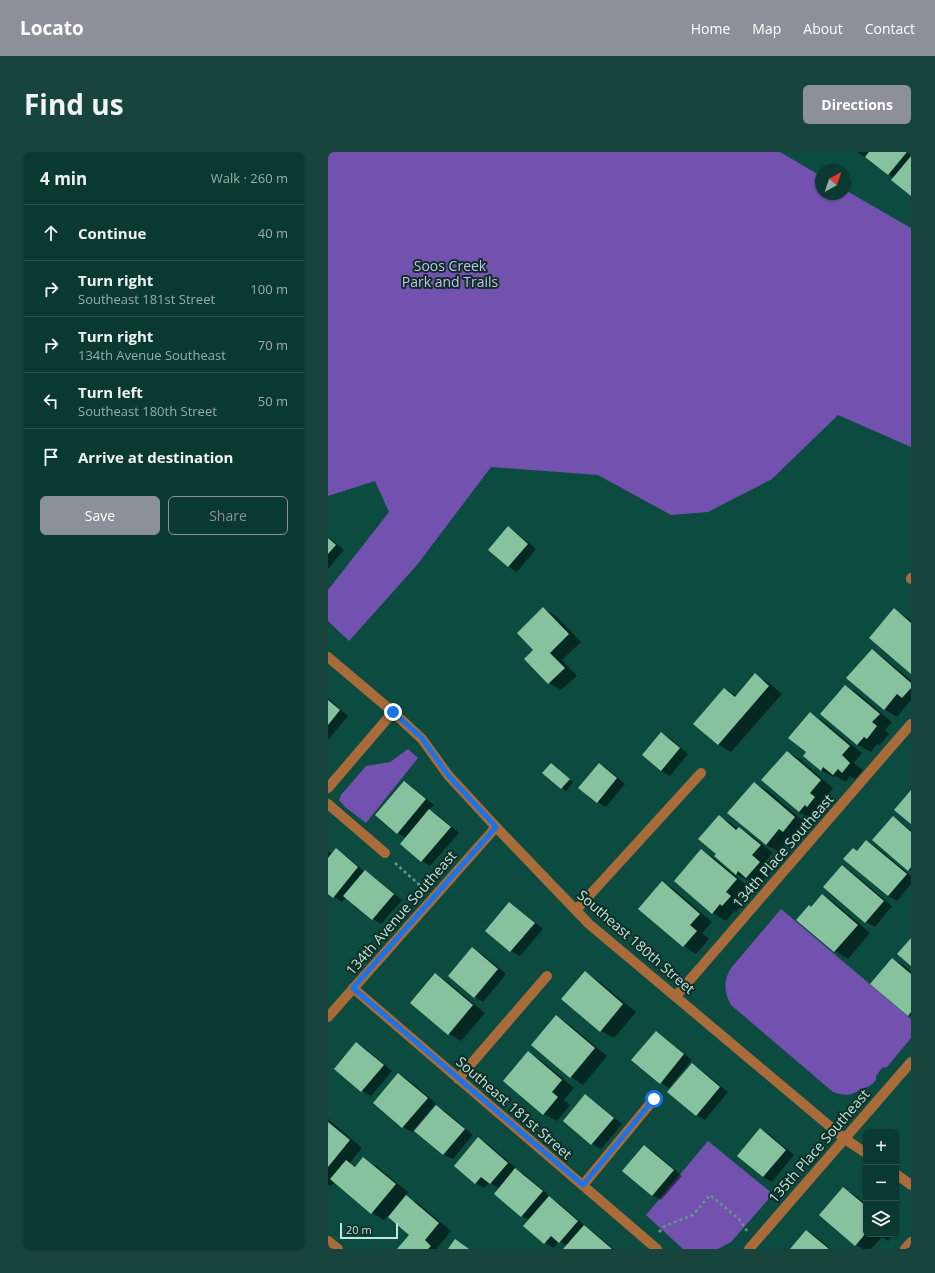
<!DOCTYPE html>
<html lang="en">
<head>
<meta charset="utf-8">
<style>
	body { margin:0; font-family:"Open Sans",sans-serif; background:#17443c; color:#f1f3f6 }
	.controls { position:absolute; right:12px; bottom:12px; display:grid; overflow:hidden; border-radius:6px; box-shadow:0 1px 3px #0004 }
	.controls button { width:36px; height:36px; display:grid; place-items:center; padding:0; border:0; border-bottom:1px solid #29534c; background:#093930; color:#f1f3f6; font:20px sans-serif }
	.compass { position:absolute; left:487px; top:12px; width:36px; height:36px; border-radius:50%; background:#093930; box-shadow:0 1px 3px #0004; rotate:40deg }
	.scale { position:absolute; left:12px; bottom:10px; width:58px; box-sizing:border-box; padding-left:4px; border:2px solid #c2e6dc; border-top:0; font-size:11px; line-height:14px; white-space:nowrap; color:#c2e6dc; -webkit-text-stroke:3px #0e2e27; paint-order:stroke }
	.stop { position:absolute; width:12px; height:12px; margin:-9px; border:3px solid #1a73e8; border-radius:50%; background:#fff }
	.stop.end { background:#1a73e8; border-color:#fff; box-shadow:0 1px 4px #0008 }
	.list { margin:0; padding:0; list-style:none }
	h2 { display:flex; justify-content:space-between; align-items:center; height:52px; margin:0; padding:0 16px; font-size:17px }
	h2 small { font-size:13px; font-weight:400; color:#99acab }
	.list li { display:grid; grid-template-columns:26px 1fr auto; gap:12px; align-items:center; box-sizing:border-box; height:56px; padding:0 16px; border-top:1px solid #29534c }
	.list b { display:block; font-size:15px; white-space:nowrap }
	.list p { margin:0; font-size:13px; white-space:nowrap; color:#99acab }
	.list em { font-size:13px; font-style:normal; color:#99acab }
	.actions { display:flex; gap:8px; padding:12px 16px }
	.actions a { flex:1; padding:9px 0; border:1px solid #8c9099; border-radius:6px; text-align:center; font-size:14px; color:#8c9099 }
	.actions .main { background:#8c9099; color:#fff }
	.icon { flex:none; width:22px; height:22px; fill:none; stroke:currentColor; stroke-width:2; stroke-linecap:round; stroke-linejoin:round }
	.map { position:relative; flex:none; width:583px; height:1097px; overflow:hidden; border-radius:6px }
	header { display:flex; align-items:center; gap:24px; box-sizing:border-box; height:56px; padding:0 20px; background:#8c9099; color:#fff }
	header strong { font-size:19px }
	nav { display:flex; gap:22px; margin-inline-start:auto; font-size:14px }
	.intro { display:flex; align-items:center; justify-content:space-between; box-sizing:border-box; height:96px; padding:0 24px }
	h1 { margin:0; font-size:28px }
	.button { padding:10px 18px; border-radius:6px; background:#8c9099; color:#fff; font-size:14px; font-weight:700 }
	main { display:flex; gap:24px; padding:0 24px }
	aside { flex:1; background:#093930; border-radius:6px; box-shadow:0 1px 3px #0004 }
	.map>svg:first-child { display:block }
	.green { fill:#7251af }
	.shadow { fill:#0007 }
	.building { fill:#87c29e }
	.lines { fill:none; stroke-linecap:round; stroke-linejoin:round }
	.path { stroke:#64978c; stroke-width:2.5; stroke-dasharray:3 3; stroke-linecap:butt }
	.minor { stroke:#a96b3a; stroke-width:10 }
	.route { stroke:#1a73e8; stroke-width:5 }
	.labels { text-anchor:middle; stroke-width:4; stroke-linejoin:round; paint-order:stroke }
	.park-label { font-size:14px; fill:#ccbdf6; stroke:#0e2e27 }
	.street-label { font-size:14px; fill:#c2e6dc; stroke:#0e2e27 }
</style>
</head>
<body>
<header>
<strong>Locato</strong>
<nav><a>Home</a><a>Map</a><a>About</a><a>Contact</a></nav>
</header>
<div class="intro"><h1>Find us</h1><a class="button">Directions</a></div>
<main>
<aside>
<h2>4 min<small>Walk · 260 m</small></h2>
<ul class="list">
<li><svg class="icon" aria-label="ahead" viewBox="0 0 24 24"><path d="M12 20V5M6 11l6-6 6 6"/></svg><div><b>Continue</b></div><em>40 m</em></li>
<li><svg class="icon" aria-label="right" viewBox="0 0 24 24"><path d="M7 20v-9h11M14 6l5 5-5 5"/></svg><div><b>Turn right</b><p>Southeast 181st Street</p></div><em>100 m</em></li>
<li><svg class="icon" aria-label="right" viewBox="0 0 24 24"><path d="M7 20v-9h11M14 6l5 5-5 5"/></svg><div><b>Turn right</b><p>134th Avenue Southeast</p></div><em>70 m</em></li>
<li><svg class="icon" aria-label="left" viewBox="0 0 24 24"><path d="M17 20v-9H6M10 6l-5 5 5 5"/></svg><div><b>Turn left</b><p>Southeast 180th Street</p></div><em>50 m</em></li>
<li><svg class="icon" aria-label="arrive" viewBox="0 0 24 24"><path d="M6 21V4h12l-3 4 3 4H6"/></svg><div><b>Arrive at destination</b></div></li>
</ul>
<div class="actions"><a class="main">Save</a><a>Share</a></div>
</aside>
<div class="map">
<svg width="583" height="1097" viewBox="0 0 583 1097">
	<rect width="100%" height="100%" fill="#0c4c40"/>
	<!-- green -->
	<path class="green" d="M0,0H452L493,24V42H517V38L583,76V295L510,263L444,327L380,360L343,363L270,323L163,315L89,413L21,489L0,469V438L61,360L47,329L0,344Z
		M80,597L90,606L38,671L17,655L11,648L13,643L38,614L62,610Z
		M453,757L583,867V886L559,915L554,916L548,924V928C540,937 541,933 532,938C520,944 518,944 505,940L403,853C396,841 395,829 403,816Z
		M380,989L445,1042L403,1090L390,1097H355L318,1063Z"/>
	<!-- shadow -->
	<path class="shadow" d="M529,0H583V43L566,26Z
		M181,376L189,381L208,397L189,420L181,415L161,398Z
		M0,385L16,398L0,417Z
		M215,456L228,464L253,490L234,508L249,524L233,538L221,531L207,498Z
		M566,458L583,468V520Z
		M544,498L556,506L583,528V550L582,549L569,565L556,557Z
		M427,523L440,530L454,542L403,600L391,593L367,572L397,537L409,544Z
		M517,534L530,541L564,570L557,578L561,582L552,593L549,592L543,600L530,593L493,562Z
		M0,546L20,564L0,588Z
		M482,561L495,569L534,601L526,611L535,618L527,627L522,624L518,630L507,624L506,625L493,618L479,600Z
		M334,581L342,586L360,602L342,624L333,619Z
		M459,600L472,607L505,636L494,649L499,653L492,662L490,660L484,667L471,660L435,628Z
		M272,612L280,617L297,632L278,655L269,650Z
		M227,614L245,630L238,639L215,621Z
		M76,630L84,635L106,653L101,658L110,663L131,681L102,714L94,709L73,692L78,686L69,681Z
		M426,631L439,638L480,673L468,687L464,684L451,700L438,693Z
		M391,664L404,672L410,677L411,676L424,684L445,701L436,711L444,718L432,732L423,727L421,729L408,722L390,702Z
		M565,666L574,671L583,679V719L581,718Z
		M539,689L547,694L583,724V732L569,749L560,744Z
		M8,698L17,703L37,720L46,725L74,748L53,772L45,767L18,745L14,750L0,741V699L4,702Z
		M373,698L386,706L421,735L410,748L415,752L408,760L406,759L398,769L385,761L347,729Z
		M514,714L523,719L564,754L547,775L538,770L496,735Z
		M334,730L347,738L384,770L374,781L381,787L368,802L356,794Z
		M494,744L507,751L542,781L520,807L507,799L470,768L481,754L484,756Z
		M182,752L190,757L215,777L192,804L183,799L159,779Z
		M144,796L153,801L178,822L155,850L147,845Z
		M564,807L577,814L583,820V864L580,863Z
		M257,821L269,828L308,860L286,886L273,879Z
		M107,822L120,830L157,861L133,889L121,882Z
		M228,864L241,872L279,904L255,933L243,925Z
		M328,880L336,885L364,908L341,936L333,931Z
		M28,891L37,896L64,919L43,944L34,939L7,917Z
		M200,901L213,908L246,936L236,948L242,953L229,969L216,962L177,929Z
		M364,912L372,917L400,940L377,968L368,963Z
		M71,922L79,927L108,951L84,980L75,975L47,951Z
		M257,944L266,949L294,972L273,997L264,992L236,969Z
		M108,954L117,959L145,983L125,1007L116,1003L88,979Z
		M0,967L34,996L22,1011L28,1015L35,1007L48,1014L80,1040L77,1044L91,1052L123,1079L109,1096L110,1097H71L83,1083L60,1064L56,1068L44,1061L7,1030L3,1034L0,1033Z
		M432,977L441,982L466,1003L444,1030L435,1025Z
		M150,987L159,991L188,1016L187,1017L196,1022L223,1045L222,1046L229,1050L258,1074L257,1075L264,1079L286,1097H237L239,1094L231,1089L226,1096L217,1091L197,1074L201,1068L194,1064L167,1042L171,1036L161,1031L156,1036L148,1031L127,1014Z
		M316,994L325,999L354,1024L333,1048L325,1044L296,1019Z
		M515,1036L528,1044L538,1052V1082H565L560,1089L554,1085L543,1097H535L528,1093Z
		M479,1079L487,1084L503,1097H464Z"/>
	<!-- building -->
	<path class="building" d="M541,0H579L560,23L537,5Z
		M583,4V44L563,28Z
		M180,374L200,392L180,415L160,398Z
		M0,386L8,393L0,402Z
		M215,455L241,482L222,501L237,516L220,532L196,507L205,498L189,481Z
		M566,456L583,471V522L541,486Z
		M544,497L583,531V536L574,546L569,542L556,558L518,526Z
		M427,521L441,534L390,593L365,572L396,536L407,545Z
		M517,533L552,562L544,570L549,574L539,587L536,585L529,593L492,562Z
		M0,548L12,558L0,573Z
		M482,560L522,594L514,603L522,611L514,621L510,617L505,623L495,615L493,619L475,604L478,600L460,586Z
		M333,580L352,596L333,619L314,603Z
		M459,599L493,628L482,641L487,645L479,655L477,653L471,660L433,628Z
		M223,611L242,627L233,637L214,621Z
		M271,611L289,626L269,651L250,636Z
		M76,629L98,647L69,682L47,663Z
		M426,630L467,665L455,680L451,677L438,693L399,661Z
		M583,638V672L566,658Z
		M101,657L123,675L93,710L72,692Z
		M391,663L408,678L411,675L433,693L424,703L432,710L418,726L410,719L408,723L386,704L388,702L370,687Z
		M565,664L583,680V715L580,719L544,688Z
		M538,688L579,722L560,744L515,707L525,696L529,699Z
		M8,696L30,715L5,746L0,742V706Z
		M373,697L409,727L398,740L403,744L394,754L392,752L384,762L346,729Z
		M514,713L556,749L537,771L495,735Z
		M37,718L66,742L44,768L15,744Z
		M334,729L372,762L362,773L369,779L355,795L310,757Z
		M494,742L530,773L506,800L468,768L481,753L483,755Z
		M181,750L207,771L182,800L157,779Z
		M583,786V814L569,802Z
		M144,795L170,817L146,846L120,824Z
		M564,806L583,822V860L580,864L542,832Z
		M257,819L295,852L272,880L233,847Z
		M107,821L145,853L120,883L82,851Z
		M228,863L267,896L242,926L203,893Z
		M328,879L356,902L332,932L303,908Z
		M28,890L56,913L33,940L6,917Z
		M200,899L234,928L224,940L230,945L215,963L175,929Z
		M364,911L392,935L368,964L339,940Z
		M70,921L100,946L74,976L45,951Z
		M257,942L286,966L263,993L235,969Z
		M108,953L137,977L115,1003L86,979Z
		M0,970L22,988L0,1015Z
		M432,976L458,998L435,1025L409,1004Z
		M150,985L180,1011L162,1032L153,1025L147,1032L126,1014Z
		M316,993L346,1018L324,1044L294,1019Z
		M35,1005L68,1032L43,1062L2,1027L18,1008L27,1015Z
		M187,1016L215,1039L193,1065L166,1042Z
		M515,1035L538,1054V1081L527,1094L491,1063Z
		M78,1043L111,1071L97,1088L103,1094L100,1097H69L81,1083L60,1065Z
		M221,1044L250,1069L231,1091L223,1084L216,1092L195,1074Z
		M256,1073L284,1097H235Z
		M478,1078L501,1097H462Z
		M127,1087L141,1097H120Z"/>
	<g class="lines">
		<!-- path -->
		<path class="path" d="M67,711L95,736
			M331,1080L337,1074L365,1063L382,1043L411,1067L419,1079"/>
		<!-- minor -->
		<path class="minor" d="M583,426V427
			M0,505L65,560L94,587L120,623L168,675L261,772L517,987L538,1001
			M0,636L65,560
			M0,652L57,701
			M248,758L373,621
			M25,836L329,1097
			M348,844L583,572
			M0,865L168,675
			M130,927L219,824
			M568,1022L583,1033
			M255,1033L326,947
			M0,1089L10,1097
			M421,1097L583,910
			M577,1097L583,1090"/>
	</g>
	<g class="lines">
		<!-- route -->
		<path class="route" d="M65,560L94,586L120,623L168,675L25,836L255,1033L326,947"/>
	</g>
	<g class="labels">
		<!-- park labels -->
		<g class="park-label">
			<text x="122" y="119">Soos Creek<tspan x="122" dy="16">Park and Trails</tspan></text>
		</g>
		<!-- street labels -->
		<g class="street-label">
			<text transform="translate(455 699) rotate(-49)" y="5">134th Place Southeast</text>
			<text transform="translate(73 761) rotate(-49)" y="5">134th Avenue Southeast</text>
			<text transform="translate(308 790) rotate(41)" y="5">Southeast 180th Street</text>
			<text transform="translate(186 956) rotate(41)" y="5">Southeast 181st Street</text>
			<text transform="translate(491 994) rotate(-49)" y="5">135th Place Southeast</text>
		</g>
	</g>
</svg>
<div class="controls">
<button>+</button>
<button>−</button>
<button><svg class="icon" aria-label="layers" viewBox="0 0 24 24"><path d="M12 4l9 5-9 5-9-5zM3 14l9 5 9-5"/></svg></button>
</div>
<svg class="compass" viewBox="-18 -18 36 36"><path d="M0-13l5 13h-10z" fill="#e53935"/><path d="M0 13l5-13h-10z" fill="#99acab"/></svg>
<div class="scale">20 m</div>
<div class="stop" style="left:326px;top:947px"></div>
<div class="stop end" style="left:65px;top:560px"></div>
</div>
</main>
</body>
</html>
